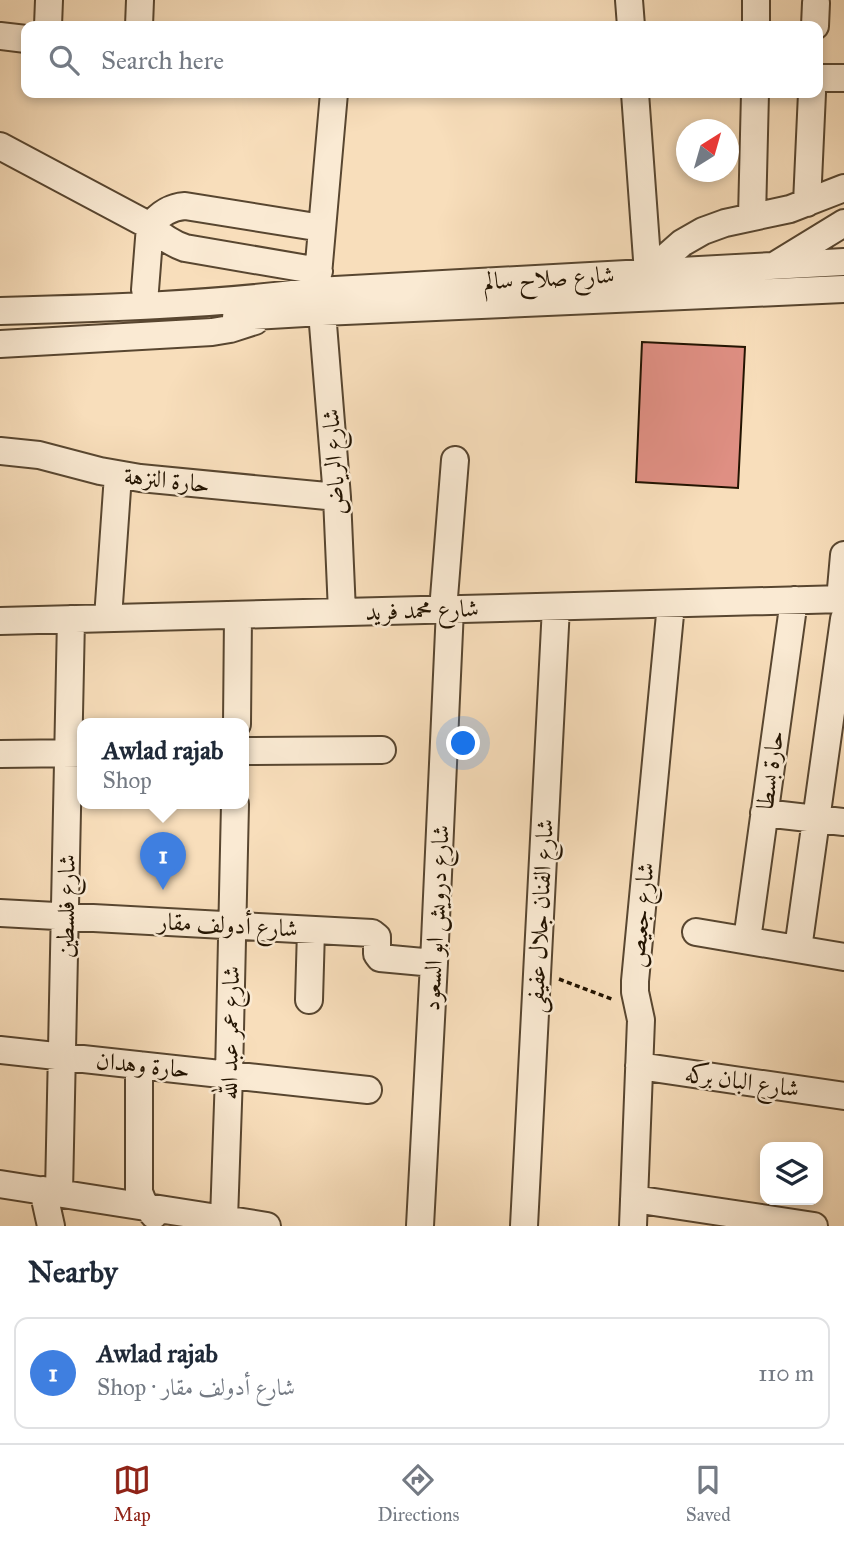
<!DOCTYPE html>
<html lang="en">
<head>
<meta charset="utf-8">
<style>
	body { margin:0; font-family:"IM FELL Great Primer",Amiri,serif; background:#f2f2f3; color:#1f2937 }
	.controls { position:absolute; right:21px; bottom:21px; display:grid; overflow:hidden; border-radius:14px; box-shadow:0 4px 10px #0003 }
	.controls button { width:63px; height:63px; display:grid; place-items:center; padding:0; border:0; border-bottom:2px solid #e0e1e3; background:#fff; color:#1f2937; font:35px sans-serif }
	.compass { position:absolute; left:676px; top:119px; width:63px; height:63px; border-radius:50%; background:#fff; box-shadow:0 4px 10px #0003; rotate:37deg }
	.you { position:absolute; left:464px; top:744px; width:24px; height:24px; margin:-18px; border:5px solid #fff; border-radius:50%; background:#1a73e8; box-shadow:0 0 0 10px #1a73e833 }
	.badge { display:grid; place-items:center; width:46px; height:46px; border-radius:50%; background:#8f2418; color:#fff; font-size:23px; font-weight:700 }
	.pin { position:absolute; translate:-50% -58px; filter:drop-shadow(0 2px 4px #0008) }
	.pin::after { content:''; position:absolute; top:37px; width:24px; height:21px; background:inherit; clip-path:polygon(0 0,100% 0,50% 100%) }
	.popup { position:absolute; left:77px; top:718px; width:172px; height:91px; box-sizing:border-box; display:grid; place-content:center; border-radius:14px; background:#fff; filter:drop-shadow(0 2px 5px #0005); font-size:23px; white-space:nowrap; color:#747a83 }
	.popup b { font-size:26px; color:#1f2937 }
	.popup::after { content:''; position:absolute; left:50%; top:100%; margin-left:-14px; border:14px solid transparent; border-top-color:#fff }
	.list { margin:0; padding:0; list-style:none }
	h2 { display:flex; justify-content:space-between; align-items:center; height:91px; margin:0; padding:0 28px; font-size:30px }
	h2 small { font-size:23px; font-weight:400; color:#747a83 }
	.list li { display:grid; grid-template-columns:46px 1fr auto; gap:21px; align-items:center; box-sizing:border-box; height:112px; margin:0 14px 14px; padding:0 14px; border:2px solid #e0e1e3; border-radius:14px }
	.list b { display:block; font-size:26px; white-space:nowrap }
	.list p { margin:0; font-size:23px; white-space:nowrap; color:#747a83 }
	.list em { font-size:23px; font-style:normal; color:#747a83 }
	.icon { flex:none; width:38px; height:38px; fill:none; stroke:currentColor; stroke-width:2; stroke-linecap:round; stroke-linejoin:round }
	.map { position:relative; flex:none; width:844px; height:1226px; overflow:hidden }
	.search { position:absolute; background:#fff; box-shadow:0 4px 10px #0003; left:21px; right:21px; top:21px; height:77px; display:flex; align-items:center; gap:18px; box-sizing:border-box; padding:0 24px; border-radius:14px; color:#747a83; font-size:26px }
	.sheet { height:217px; background:#fff }
	nav { display:flex; justify-content:space-around; align-items:center; box-sizing:border-box; height:98px; border-top:2px solid #e0e1e3; background:#fff; font-size:19px; color:#747a83 }
	nav a { display:grid; justify-items:center; gap:4px }
	nav .on { color:#8f2418 }
	.map>svg:first-child { display:block }
	.building { fill:#df8f83; stroke:#221301; stroke-width:2 }
	.lines { fill:none; stroke-linecap:round; stroke-linejoin:round }
	.minor-casing { stroke:#584630; stroke-width:30 }
	.path { stroke:#221301; stroke-width:3.5; stroke-dasharray:5 3.5; stroke-linecap:butt }
	.minor { stroke:#faead3; stroke-width:26 }
	.labels { text-anchor:middle; stroke-width:5; stroke-linejoin:round; paint-order:stroke }
	.street-label { font-size:24px; fill:#221301; stroke:#faead3 }
</style>
</head>
<body>
<div class="map">
<svg width="844" height="1226" viewBox="0 0 844 1226">
	<rect width="100%" height="100%" fill="#f8debb"/>
	<filter id="stains"><feTurbulence type="fractalNoise" baseFrequency=".00286" numOctaves="4"/><feColorMatrix values="0 0 0 0 .2 0 0 0 0 .09 0 0 0 0 .02 0 0 0 .5 -.17"/></filter>
	<radialGradient id="worn" r=".72"><stop offset=".6" stop-color="#630" stop-opacity="0"/><stop offset="1" stop-color="#630" stop-opacity=".3"/></radialGradient>
	<!-- building -->
	<path class="building" d="M642,342L745,347L738,488L636,482Z"/>
	<g class="lines">
		<!-- minor casing -->
		<g class="minor-casing">
			<path id="minor" d="M629,0L631,26
				M48,26L49,0
				M139,26L140,0
				M756,26V0
				M815,26L816,3
				M0,36L26,39
				M818,78H844
				M635,93L648,273
				M0,146L150,226C161,236 171,243 185,248L319,271
				M807,203L812,93
				M752,217L755,93
				M150,226C160,214 170,207 185,206L322,228
				M777,264L844,223
				M648,273L682,243L703,231L725,223L790,209L844,188
				M317,286L334,93
				M145,290L150,226
				M0,311C106,308 212,305 317,291L844,262
				M322,312L337,497L342,612
				M236,317L322,312L844,289
				M0,344L212,332L230,329L255,321
				M0,451L39,455L100,471L140,478L337,497
				M840,600L844,555
				M443,610L455,460
				M108,618L118,475
				M0,621L844,599
				M237,724L238,615
				M244,751L382,750
				M0,754L82,753
				M764,813L844,822
				M0,913L372,933L377,937V954L380,958L434,963
				M696,932L844,957
				M747,940L794,600
				M798,949L844,619
				M309,1000L311,930
				M0,1050L368,1090
				M139,1065V1192L143,1202L154,1215
				M639,1066L844,1096
				M0,1184L267,1226
				M43,1190L51,1226
				M59,1193L71,619
				M634,1199L814,1226
				M224,1219L229,1075L235,804
				M420,1226L434,963L450,609
				M524,1226L556,607
				M633,1226L641,1020L635,992V981L671,604"/>
		</g>
		<!-- path -->
		<path class="path" d="M559,979L614,1000"/>
		<!-- minor -->
		<use href="#minor" class="minor"/>
	</g>
	<g class="labels">
		<!-- street labels -->
		<g class="street-label">
			<text transform="translate(549 278) rotate(-3)" y="8">شارع صلاح سالم</text>
			<text transform="translate(334 462) rotate(-94)" y="8">شارع الرياض</text>
			<text transform="translate(167 480) rotate(6)" y="8">حارة النزهة</text>
			<text transform="translate(422 610) rotate(-2)" y="8">شارع محمد فريد</text>
			<text transform="translate(770 770) rotate(-82)" y="8">حارة بسطا</text>
			<text transform="translate(66 906) rotate(-89)" y="8">شارع فلسطين</text>
			<text transform="translate(641 915) rotate(-85)" y="8">شارع جعيص</text>
			<text transform="translate(540 916) rotate(-87)" y="8">شارع الفنان جلال عفيفى</text>
			<text transform="translate(436 918) rotate(-87)" y="8">شارع درويش ابو السعود</text>
			<text transform="translate(228 925) rotate(3)" y="8">شارع أدولف مقار</text>
			<text transform="translate(230 1033) rotate(-89)" y="8">شارع عمر عبد الله</text>
			<text transform="translate(143 1065) rotate(6)" y="8">حارة وهدان</text>
			<text transform="translate(742 1081) rotate(8)" y="8">شارع البان بركه</text>
		</g>
	</g>
	<rect width="100%" height="100%" filter="url(#stains)"/>
	<rect width="100%" height="100%" fill="url(#worn)"/>
</svg>
<div class="controls">
<button><svg class="icon" aria-label="layers" viewBox="0 0 24 24"><path d="M12 4l9 5-9 5-9-5zM3 14l9 5 9-5"/></svg></button>
</div>
<svg class="compass" viewBox="-18 -18 36 36"><path d="M0-13l5 13h-10z" fill="#e53935"/><path d="M0 13l5-13h-10z" fill="#747a83"/></svg>
<div class="you"></div>
<div class="pin badge" style="left:163px;top:890px;background:#3f7fe0">1</div>
<div class="popup"><b>Awlad rajab</b>Shop</div>
<div class="search"><svg class="icon" aria-label="search" viewBox="0 0 24 24"><circle cx="10" cy="10" r="6"/><path d="M15 15l6 6"/></svg>Search here</div>
</div>
<section class="sheet">
<h2>Nearby<small></small></h2>
<ul class="list">
<li><span class="badge" style="background:#3f7fe0">1</span><div><b>Awlad rajab</b><p>Shop · شارع أدولف مقار</p></div><em>110 m</em></li>
</ul>
</section>
<nav>
<a class="on"><svg class="icon" aria-label="map" viewBox="0 0 24 24"><path d="M3 6l6-2 6 2 6-2v14l-6 2-6-2-6 2zM9 4v14M15 6v14"/></svg>Map</a>
<a><svg class="icon" aria-label="directions" viewBox="0 0 24 24"><path d="M12 3l9 9-9 9-9-9zM9 14v-3h6M13 9l2 2-2 2"/></svg>Directions</a>
<a><svg class="icon" aria-label="saved" viewBox="0 0 24 24"><path d="M7 4h10v16l-5-4-5 4z"/></svg>Saved</a>
</nav>
</body>
</html>
